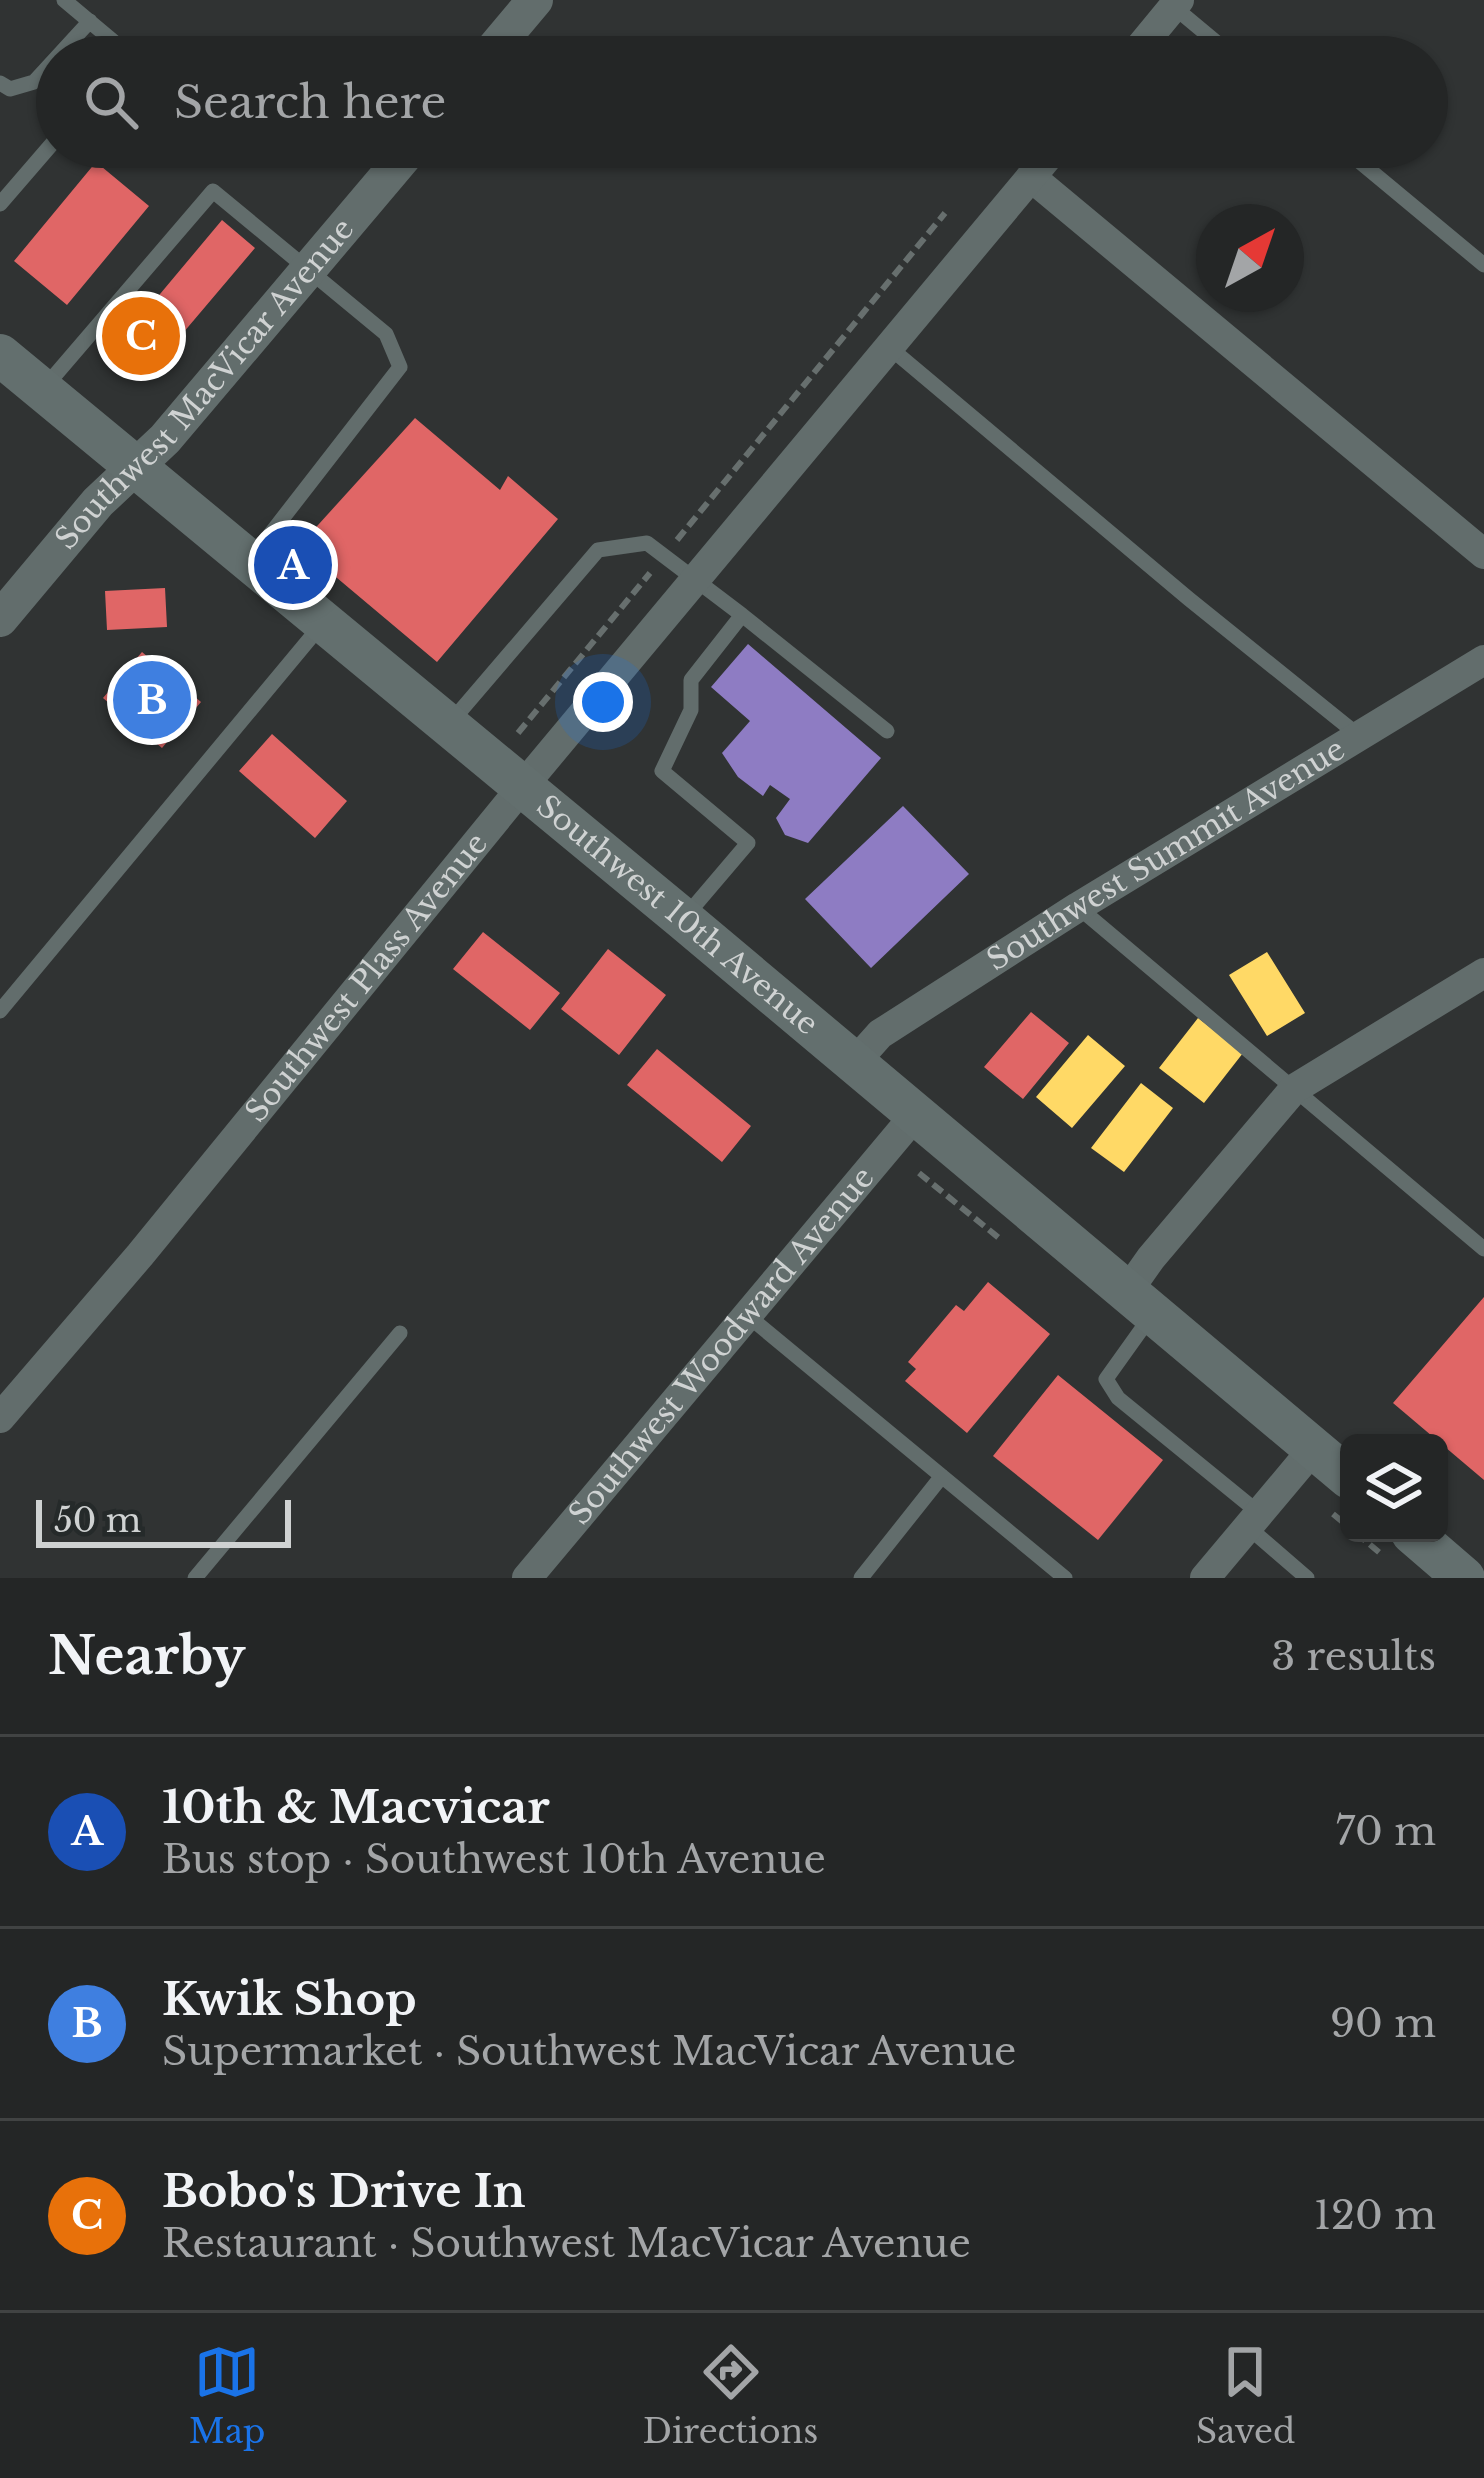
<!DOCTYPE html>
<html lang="en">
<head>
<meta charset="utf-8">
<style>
	body { margin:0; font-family:"Libre Baskerville",serif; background:#2c2e2e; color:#f1f3f6 }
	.controls { position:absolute; right:36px; bottom:36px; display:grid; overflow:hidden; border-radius:18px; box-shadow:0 3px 9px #0004 }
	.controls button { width:108px; height:108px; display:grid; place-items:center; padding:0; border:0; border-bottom:3px solid #414343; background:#242626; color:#f1f3f6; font:60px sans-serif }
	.compass { position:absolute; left:1196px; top:204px; width:108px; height:108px; border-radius:50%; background:#242626; box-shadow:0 3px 9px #0004; rotate:40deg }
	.scale { position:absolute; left:36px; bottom:30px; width:255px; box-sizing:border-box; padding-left:12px; border:6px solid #cfd2d2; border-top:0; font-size:33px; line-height:42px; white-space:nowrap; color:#cfd2d2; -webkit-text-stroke:9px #252a2a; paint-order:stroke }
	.you { position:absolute; left:603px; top:702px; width:42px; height:42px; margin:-30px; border:9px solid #fff; border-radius:50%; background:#1a73e8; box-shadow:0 0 0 18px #1a73e833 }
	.badge { display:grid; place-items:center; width:78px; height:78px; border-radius:50%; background:#1a73e8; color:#fff; font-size:39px; font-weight:700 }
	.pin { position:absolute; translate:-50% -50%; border:6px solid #fff; box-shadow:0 3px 12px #0006 }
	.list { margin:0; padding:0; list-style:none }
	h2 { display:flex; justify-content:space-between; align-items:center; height:156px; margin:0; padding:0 48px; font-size:51px }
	h2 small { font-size:39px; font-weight:400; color:#a3a5a7 }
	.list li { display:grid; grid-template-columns:78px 1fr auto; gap:36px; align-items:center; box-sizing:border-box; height:192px; padding:0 48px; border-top:3px solid #414343 }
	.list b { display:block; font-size:45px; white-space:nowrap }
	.list p { margin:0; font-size:39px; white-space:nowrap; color:#a3a5a7 }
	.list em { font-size:39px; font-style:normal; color:#a3a5a7 }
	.icon { flex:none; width:66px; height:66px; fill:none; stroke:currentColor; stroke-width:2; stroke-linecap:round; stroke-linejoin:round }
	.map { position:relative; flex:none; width:1484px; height:1578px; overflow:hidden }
	.search { position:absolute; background:#242626; box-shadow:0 3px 9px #0004; left:36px; right:36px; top:36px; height:132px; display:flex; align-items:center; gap:30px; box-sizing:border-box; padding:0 42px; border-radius:66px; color:#a3a5a7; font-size:45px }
	.sheet { height:732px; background:#242626 }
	nav { display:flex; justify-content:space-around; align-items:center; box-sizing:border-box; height:168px; border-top:3px solid #414343; background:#242626; font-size:33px; color:#a3a5a7 }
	nav a { display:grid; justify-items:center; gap:6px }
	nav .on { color:#1a73e8 }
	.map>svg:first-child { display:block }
	.homes { fill:#ffd966 }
	.shops { fill:#e06666 }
	.offices { fill:#8e7cc3 }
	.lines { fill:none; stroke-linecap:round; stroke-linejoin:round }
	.path { stroke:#676f6e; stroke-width:6; stroke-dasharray:12 6; stroke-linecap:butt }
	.service { stroke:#626d6c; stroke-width:15 }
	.minor { stroke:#626d6c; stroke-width:30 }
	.tertiary { stroke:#626d6c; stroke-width:36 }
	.secondary { stroke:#636f6e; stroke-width:42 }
	.labels { text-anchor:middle; stroke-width:12; stroke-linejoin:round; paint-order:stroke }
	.street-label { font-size:30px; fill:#cfd2d2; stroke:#252a2a }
</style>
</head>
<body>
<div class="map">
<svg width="1484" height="1578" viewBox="0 0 1484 1578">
	<rect width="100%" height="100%" fill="#303333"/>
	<!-- homes -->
	<path class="homes" d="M1267,952L1305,1013L1267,1036L1229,975Z
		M1198,1018L1243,1053L1204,1103L1159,1068Z
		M1088,1035L1125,1066L1072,1128L1036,1097Z
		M1141,1083L1173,1108L1124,1172L1091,1148Z"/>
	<!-- shops -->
	<path class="shops" d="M96,162L149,206L67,305L14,261Z
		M222,220L255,248L183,333L178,329L140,373L104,343L141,299L150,306Z
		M415,418L500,490L508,476L558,519L437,662L299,546Z
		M165,588L167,627L107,630L105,591Z
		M142,652L201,702L162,748L103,698Z
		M272,734L347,801L315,838L239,771Z
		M483,932L560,993L530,1030L453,969Z
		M608,949L666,995L619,1055L561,1009Z
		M1031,1012L1069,1043L1023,1099L984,1067Z
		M657,1049L751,1126L722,1162L627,1085Z
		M988,1282L1050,1334L967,1433L905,1381L916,1369L908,1362L956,1305L964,1311Z
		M1484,1297V1480L1393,1403Z
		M1058,1375L1163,1460L1098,1540L993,1456Z"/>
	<!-- offices -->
	<path class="offices" d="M748,644L881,758L808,843L785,835L776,818L790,799L770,785L763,796L738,777L722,753L750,721L711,687Z
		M903,806L969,874L871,968L805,899Z"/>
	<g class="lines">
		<!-- path -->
		<path class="path" d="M677,540L945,213
			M518,733L650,573
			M919,1173L999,1238
			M1333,1514L1349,1527
			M1356,1533L1380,1553"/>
		<!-- service -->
		<path class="service" d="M64,0L132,57
			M1174,7L1234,57
			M0,83L10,89L34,82L90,21
			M1342,147L1484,265
			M0,204L57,138
			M889,347L1189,599L1358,735
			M44,388L213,191L386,334L400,367L251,559
			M450,723L598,550L647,543L742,615
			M1078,907L1484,1249
			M685,917L748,843L662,771L691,710V680L742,615L887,731
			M0,1011L322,624
			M747,1315L1065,1578
			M1151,1316L1106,1379L1118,1398L1259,1513
			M1248,1527L1307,1578
			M195,1578L400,1333
			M861,1578L942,1476"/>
		<!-- minor -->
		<g class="minor">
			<path d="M1132,57L1179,0"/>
			<path d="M1031,177L1484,554"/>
			<path id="s1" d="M855,1062L880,1034L1078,907L1484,660"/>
			<path d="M1127,1292L1151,1258L1294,1089L1484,973"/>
			<path id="s2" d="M0,1418L140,1255L523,786L1056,147"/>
			<path id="s3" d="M527,1578L916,1114"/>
			<path d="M1205,1578L1314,1448"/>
		</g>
		<!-- tertiary -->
		<g class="tertiary">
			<path d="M487,57L535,0"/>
			<path id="s4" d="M0,619L98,502L165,439L412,147"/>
		</g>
		<!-- secondary -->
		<g class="secondary">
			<path id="s5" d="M0,355L683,919L1349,1478"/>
			<path d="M1412,1533L1464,1578"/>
		</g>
	</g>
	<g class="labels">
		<!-- street labels -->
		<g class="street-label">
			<text dy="10" stroke="none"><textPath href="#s4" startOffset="312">Southwest MacVicar Avenue</textPath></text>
			<text dy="10" stroke="none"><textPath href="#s1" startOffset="375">Southwest Summit Avenue</textPath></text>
			<text dy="10" stroke="none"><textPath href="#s5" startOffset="879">Southwest 10th Avenue</textPath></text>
			<text dy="10" stroke="none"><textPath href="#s2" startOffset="573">Southwest Plass Avenue</textPath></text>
			<text dy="10" stroke="none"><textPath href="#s3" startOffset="303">Southwest Woodward Avenue</textPath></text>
		</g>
	</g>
</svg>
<div class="controls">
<button><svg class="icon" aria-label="layers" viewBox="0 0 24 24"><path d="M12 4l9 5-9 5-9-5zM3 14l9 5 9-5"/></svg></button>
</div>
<svg class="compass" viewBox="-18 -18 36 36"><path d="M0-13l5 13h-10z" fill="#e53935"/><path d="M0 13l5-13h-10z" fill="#a3a5a7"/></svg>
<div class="scale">50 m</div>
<div class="you"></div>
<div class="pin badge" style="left:293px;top:565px;background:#1a4fb4">A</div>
<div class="pin badge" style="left:152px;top:700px;background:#3f7fe0">B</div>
<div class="pin badge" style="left:141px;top:336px;background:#e8710a">C</div>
<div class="search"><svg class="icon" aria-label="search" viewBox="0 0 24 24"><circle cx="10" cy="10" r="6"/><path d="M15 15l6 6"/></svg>Search here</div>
</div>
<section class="sheet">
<h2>Nearby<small>3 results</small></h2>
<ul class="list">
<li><span class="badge" style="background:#1a4fb4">A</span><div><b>10th &amp; Macvicar</b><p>Bus stop · Southwest 10th Avenue</p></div><em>70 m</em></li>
<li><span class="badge" style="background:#3f7fe0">B</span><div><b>Kwik Shop</b><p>Supermarket · Southwest MacVicar Avenue</p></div><em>90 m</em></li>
<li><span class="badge" style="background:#e8710a">C</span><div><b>Bobo's Drive In</b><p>Restaurant · Southwest MacVicar Avenue</p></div><em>120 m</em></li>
</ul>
</section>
<nav>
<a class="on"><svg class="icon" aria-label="map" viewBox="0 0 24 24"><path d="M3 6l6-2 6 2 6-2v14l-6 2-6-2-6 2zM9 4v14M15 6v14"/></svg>Map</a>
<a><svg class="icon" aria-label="directions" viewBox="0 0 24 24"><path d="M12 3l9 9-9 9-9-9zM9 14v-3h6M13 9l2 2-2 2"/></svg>Directions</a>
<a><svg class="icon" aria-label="saved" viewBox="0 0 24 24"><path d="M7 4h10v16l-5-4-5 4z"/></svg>Saved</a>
</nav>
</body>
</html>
